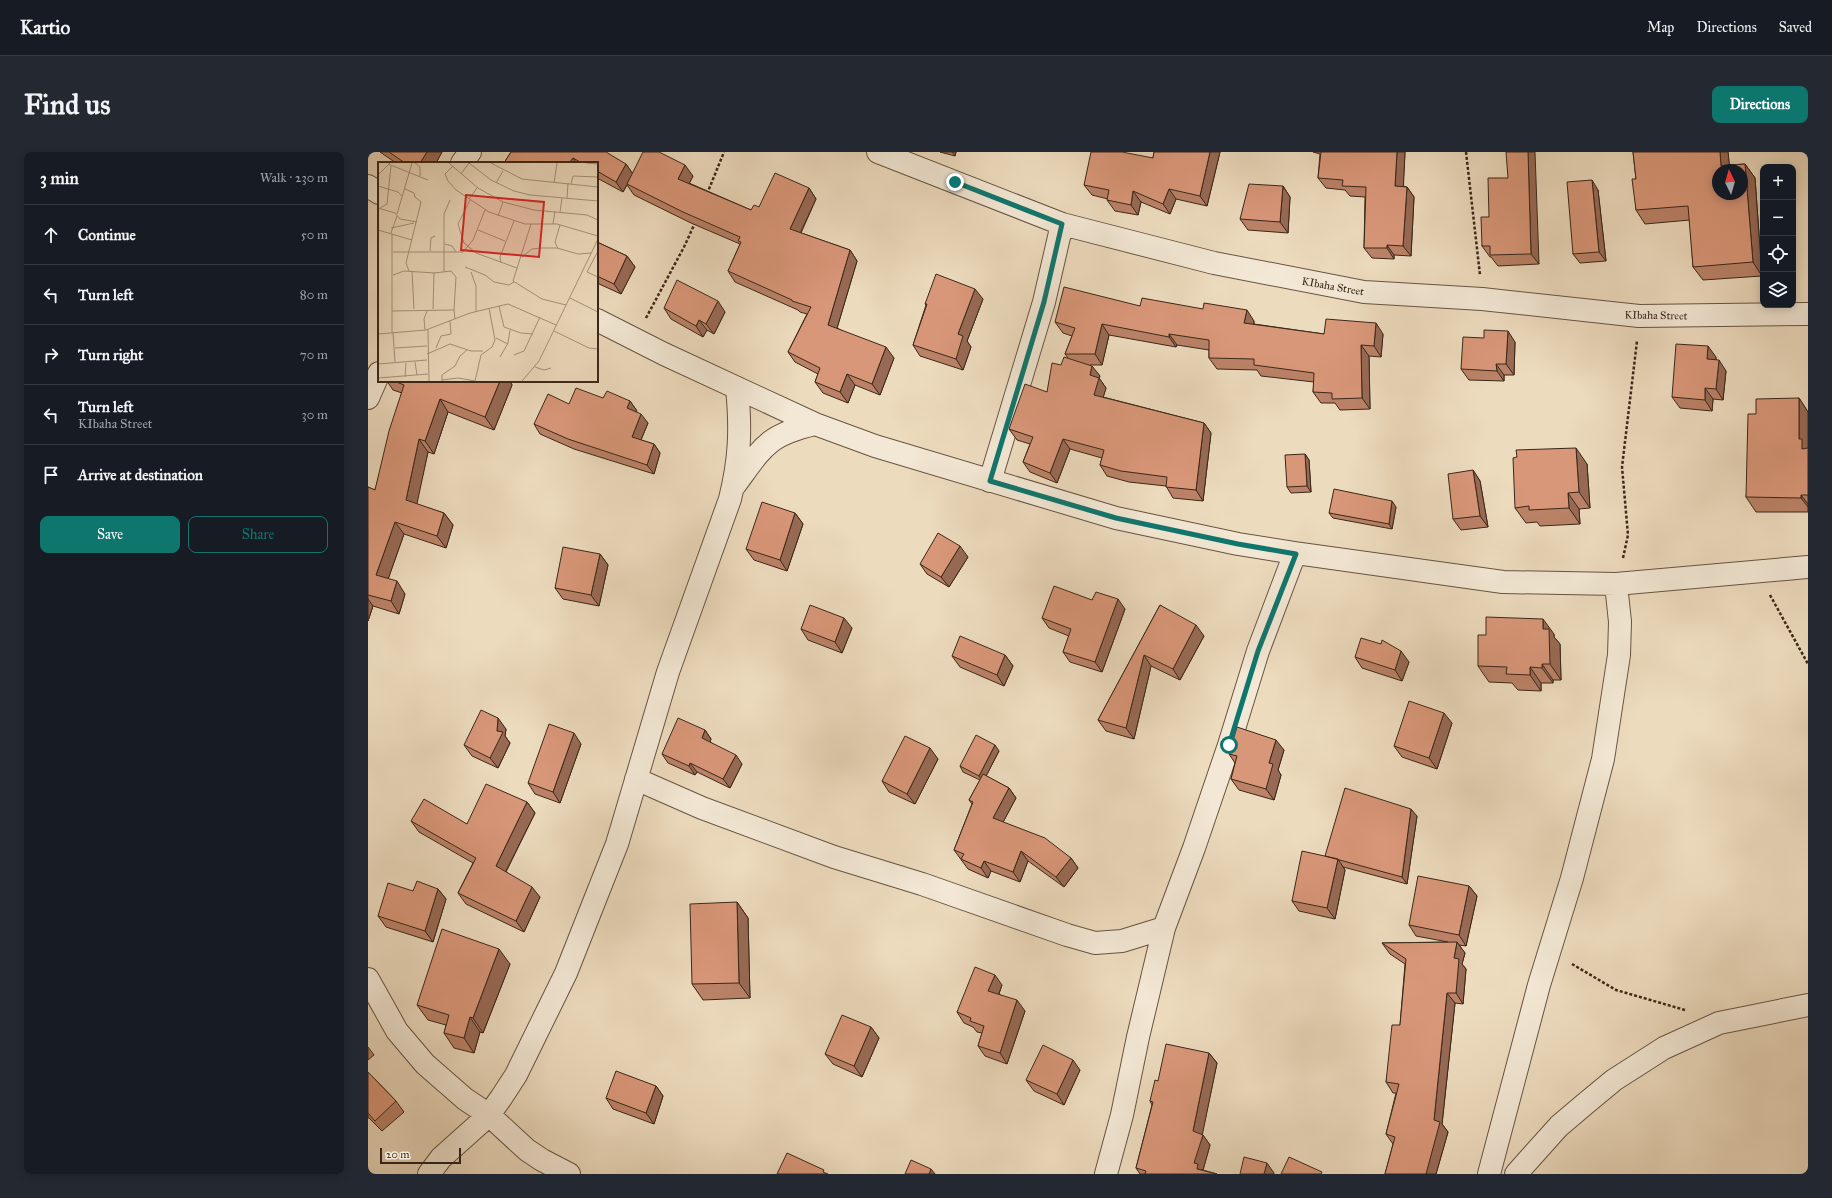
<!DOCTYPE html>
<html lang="en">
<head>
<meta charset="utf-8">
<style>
	body { margin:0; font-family:"IM FELL Great Primer",serif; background:#242831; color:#f1f3f6 }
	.controls { position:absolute; right:12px; top:12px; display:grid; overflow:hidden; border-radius:8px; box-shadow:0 2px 10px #0003 }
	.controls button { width:36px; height:36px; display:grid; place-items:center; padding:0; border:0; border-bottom:1px solid #363941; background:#171b24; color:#f1f3f6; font:20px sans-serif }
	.compass { position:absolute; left:1344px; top:12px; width:36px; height:36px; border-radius:50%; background:#171b24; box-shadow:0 2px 10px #0003; rotate:355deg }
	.scale { position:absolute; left:12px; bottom:10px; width:81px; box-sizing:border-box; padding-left:4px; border:2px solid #3a2718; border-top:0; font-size:11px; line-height:14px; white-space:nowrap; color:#3a2718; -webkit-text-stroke:3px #f3e8d5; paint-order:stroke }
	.stop { position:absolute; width:12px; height:12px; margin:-9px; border:3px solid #0f766e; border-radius:50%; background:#fff }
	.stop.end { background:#0f766e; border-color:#fff; box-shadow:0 1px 4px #0008 }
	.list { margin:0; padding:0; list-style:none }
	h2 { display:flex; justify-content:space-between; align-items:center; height:52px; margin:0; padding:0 16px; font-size:17px }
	h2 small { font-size:13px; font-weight:400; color:#9ea1a6 }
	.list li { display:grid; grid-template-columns:26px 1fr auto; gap:12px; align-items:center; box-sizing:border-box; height:60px; padding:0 16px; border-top:1px solid #363941 }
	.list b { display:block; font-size:15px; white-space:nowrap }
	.list p { margin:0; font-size:13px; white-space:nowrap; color:#9ea1a6 }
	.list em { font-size:13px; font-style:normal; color:#9ea1a6 }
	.actions { display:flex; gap:8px; padding:12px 16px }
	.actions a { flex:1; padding:9px 0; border:1px solid #0f766e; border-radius:8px; text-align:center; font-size:14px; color:#0f766e }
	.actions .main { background:#0f766e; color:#fff }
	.icon { flex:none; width:22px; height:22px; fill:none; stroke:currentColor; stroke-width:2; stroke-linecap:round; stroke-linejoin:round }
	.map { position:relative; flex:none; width:1440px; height:1022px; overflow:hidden; border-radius:8px }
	header { display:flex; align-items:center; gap:24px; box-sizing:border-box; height:56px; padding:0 20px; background:#171b24; border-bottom:1px solid #363941 }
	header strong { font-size:19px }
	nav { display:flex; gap:22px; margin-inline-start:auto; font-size:14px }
	.intro { display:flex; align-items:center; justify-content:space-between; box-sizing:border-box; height:96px; padding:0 24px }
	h1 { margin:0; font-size:28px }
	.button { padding:10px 18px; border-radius:8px; background:#0f766e; color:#fff; font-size:14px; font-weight:700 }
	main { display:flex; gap:24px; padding:0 24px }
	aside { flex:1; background:#171b24; border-radius:8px; box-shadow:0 2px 10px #0003 }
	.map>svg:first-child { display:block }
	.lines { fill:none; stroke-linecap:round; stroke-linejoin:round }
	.minor-casing { stroke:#675442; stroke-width:24 }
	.path { stroke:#3a2718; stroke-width:2.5; stroke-dasharray:3 2; stroke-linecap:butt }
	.minor { stroke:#f3e8d5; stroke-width:22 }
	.wall { fill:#bb8268; stroke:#3a2718 }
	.shaded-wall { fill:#986a55; stroke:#3a2718 }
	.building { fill:#d99779; stroke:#3a2718; fill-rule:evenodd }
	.route { stroke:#0f766e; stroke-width:5 }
	.labels { text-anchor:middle; stroke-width:3.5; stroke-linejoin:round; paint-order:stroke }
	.street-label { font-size:11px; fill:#3a2718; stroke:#f3e8d5 }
	.inset-road { fill:none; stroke:#a5937c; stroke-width:1 }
	.view { fill:#d62828; fill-opacity:0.15; stroke:#d62828; stroke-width:2 }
	.inset-edge { fill:none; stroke:#3a2718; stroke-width:2 }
</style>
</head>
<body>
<header>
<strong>Kartio</strong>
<nav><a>Map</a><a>Directions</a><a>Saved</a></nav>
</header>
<div class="intro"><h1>Find us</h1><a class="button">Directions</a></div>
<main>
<aside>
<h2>3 min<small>Walk · 230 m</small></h2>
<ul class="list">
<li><svg class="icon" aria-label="ahead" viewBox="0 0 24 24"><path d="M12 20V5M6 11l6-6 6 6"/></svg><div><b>Continue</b></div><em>50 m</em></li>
<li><svg class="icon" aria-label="left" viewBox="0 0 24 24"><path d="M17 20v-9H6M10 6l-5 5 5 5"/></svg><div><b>Turn left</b></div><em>80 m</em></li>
<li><svg class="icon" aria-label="right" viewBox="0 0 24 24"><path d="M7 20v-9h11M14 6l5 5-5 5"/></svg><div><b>Turn right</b></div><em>70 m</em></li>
<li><svg class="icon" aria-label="left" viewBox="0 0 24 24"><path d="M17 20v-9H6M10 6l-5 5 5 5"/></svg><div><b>Turn left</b><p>KIbaha Street</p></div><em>30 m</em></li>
<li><svg class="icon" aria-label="arrive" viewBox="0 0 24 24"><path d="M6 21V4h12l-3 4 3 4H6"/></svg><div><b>Arrive at destination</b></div></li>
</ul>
<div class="actions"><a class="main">Save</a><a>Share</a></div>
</aside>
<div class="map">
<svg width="1440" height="1022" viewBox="0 0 1440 1022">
	<rect width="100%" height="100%" fill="#eddbbe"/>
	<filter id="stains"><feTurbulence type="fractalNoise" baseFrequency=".005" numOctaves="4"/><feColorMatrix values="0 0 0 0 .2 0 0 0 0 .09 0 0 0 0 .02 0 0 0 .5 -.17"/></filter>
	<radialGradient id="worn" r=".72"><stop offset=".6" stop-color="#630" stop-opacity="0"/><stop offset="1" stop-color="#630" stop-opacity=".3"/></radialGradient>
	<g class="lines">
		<!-- minor casing -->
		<g class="minor-casing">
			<path id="minor" d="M510,0L694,72L846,111L996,140L1114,147L1271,164L1440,162
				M94,11L102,0
				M0,34L11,41
				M229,168L296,202L447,272L507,294L748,366L870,392L927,401L1135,430L1248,432L1440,415
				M0,246L11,221
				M622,329L676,150L694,72
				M367,333C395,295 399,283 447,272
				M268,627L334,656L466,705L554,732L699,783L727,791L754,789L796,776
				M0,827L29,879L57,912L97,947L121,963L159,998L174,1008L201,1022
				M61,1022L73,1006L121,963L133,946L148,923L198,821L249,692L300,520L362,347C372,307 373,277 369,236
				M738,1022L754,963L770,885L796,776L826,696L861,593L890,499L927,401
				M1121,1022L1171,833L1204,726L1235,607L1251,503L1252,470L1248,432
				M1148,1022L1191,974L1217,952L1246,928L1296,896L1351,871L1440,853"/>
		</g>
		<!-- path -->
		<path class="path" d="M1098,0L1112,123
			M339,42L356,0
			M278,166L316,95L327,71
			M1255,406L1260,383L1254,315L1269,189
			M1402,443L1440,512
			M1204,812L1248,838L1317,858"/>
		<!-- minor -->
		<use href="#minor" class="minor"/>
	</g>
	<!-- wall -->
	<path class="wall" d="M12,0H74L68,11H28Z
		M143,0L258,12L264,21L325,24L321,31L383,58L441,36L448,47L433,81L482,98L489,109L469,176L526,206L512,243L487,233L480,251L455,241L447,230L450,222L427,210L420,200L439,162L432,160L430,158L367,130L360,119L372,92L323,71L266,43L259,33L255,40L229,26V11H136Z
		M572,0H588L587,4Z
		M786,0H852L839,54L808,47L802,62L773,50L770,63L747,59L739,48L740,47L724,43L716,33L785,6Z
		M945,0H1037L1035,34L1039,35L1046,45L1043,104L1026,103V107L1004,106L996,96L997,45L982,44L977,38L958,36L950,26L952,2Z
		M1265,0H1360L1361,13L1377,12L1387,26L1394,124L1335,128L1325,115L1322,68L1277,72L1268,58V27Z
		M1140,26L1171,112L1130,114L1123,105H1122L1114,94L1121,65Z
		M915,34L922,45L920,81L880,78L872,67Z
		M1230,38L1238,109L1212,111L1205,102Z
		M229,90L259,104L267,115L253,142L229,131Z
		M615,147L599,189L603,195L595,218L552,204L545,193L558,153L557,152Z
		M772,154L886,169V172L956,182H1015L1013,205L1001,204L1002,257L972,258L967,251H953L945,240L946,230L893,224L889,218L849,217L841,206V198L809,193L808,195L741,183L734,213H722L732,224L731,226L738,236L735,245L836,271L843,281L835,349L805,346L798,334L761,330L739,324L732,313L734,306L702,297L689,331L662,320L655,310L662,292L649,288L641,277L679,240L693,213L700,206L697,202L704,184L695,181L687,170Z
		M296,156L357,160L346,182L339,178L335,185L303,167Z
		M1116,186L1147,190L1146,223H1136V229L1101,228L1093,217Z
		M1348,205V208L1358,219L1355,248L1345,247L1344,259L1312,256L1304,245Z
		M19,229H142L144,233L126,278L80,260L66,302L60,300L48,352L76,361L85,373L78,396L36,382L20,427L37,442L31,462L5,454L0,469V335L7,338L34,241L25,238Z
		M235,246L262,249L269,259L268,260L280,271L273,288L286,292L292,301L286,322L206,297L172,282L166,272Z
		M1431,246L1440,260V360H1388L1378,345L1388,262Z
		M937,302L941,308L943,340L923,341L919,335Z
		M1219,312L1222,356L1211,357L1212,372L1172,374L1169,370L1158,371L1147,356Z
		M1105,318L1112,329L1120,375L1093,378L1085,367Z
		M1028,355L1024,377L965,366L961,361Z
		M427,361L435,372L419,419L386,408L378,397Z
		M232,402L240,413L231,454L195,447L187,436Z
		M600,405L581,435L559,422L552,412Z
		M724,448L757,457L734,520L702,510L695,500L701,484L681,476L674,466Z
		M792,453L836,484L812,528L783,514L766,587L738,579L730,568Z
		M484,476L474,501L440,488L433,477Z
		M1186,482V485L1192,492L1193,528H1185V531H1173V539L1150,538L1144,531L1121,530L1110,514Z
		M637,503L645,514L636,534L592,515L584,504Z
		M987,505L1041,510L1034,529L994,516Z
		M1084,571L1069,617L1034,605L1026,594Z
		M138,577L137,584L142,591L130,616L104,604L96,593Z
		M337,578L343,587L342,590L374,612L362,636L329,620L327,623L300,611L294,602Z
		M213,592L192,651L167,642L160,631Z
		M916,598L910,618L913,623L906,648L871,638L863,627L867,611L861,602Z
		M631,599L618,624L641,636L648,646L635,670L703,706L710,716L696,735L660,709L652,730L623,719L620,726L600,717L586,698L604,652L601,648L612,628L595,620L592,614Z
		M570,607L547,652L521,640L514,629Z
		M159,650L167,661L138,720L172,745L156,780L98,752L90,741L105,711L51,680L43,669L99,672Z
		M1049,664L1039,732L975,715L977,718L967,767L931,759L924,749L957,704Z
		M1101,734L1109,744L1098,794L1091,793L1097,801L1094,812L1098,817L1095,852L1087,851L1074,972L1080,980L1068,1022H1017L1025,992L1018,982L1028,941H1025L1018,930L1032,873L1037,812L1022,802L1014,791L1080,790L1048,784L1041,773Z
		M70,737L78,747L65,790L18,775L10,764L45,739Z
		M369,750L380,766L382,846L335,848L324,832Z
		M142,812L115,881L112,880L106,901L86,896L76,881L78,873L60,868L49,853Z
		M634,833L631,842L657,859L639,912L617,904L610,894L614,881L609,880L605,875L596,871L589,860Z
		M503,875L511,886L494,925L465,912L457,902Z
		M0,895L6,903L0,908Z
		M841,901L849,911L834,982L842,993L835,1018L849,1022H772L768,1016L784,953L782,949L790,929Z
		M712,918L696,953L666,939L658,928Z
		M0,920L28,949L36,960L14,979L1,966H0Z
		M288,934L295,944L286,972L245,957L238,946Z"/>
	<!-- shaded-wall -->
	<path class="shaded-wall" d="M59,0H74L68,11H52Z
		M584,0H588L587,4Z
		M842,0H852L839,54L832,44Z
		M1029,0H1037L1035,44L1027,34Z
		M1160,0H1167L1171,112L1163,102Z
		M1352,0H1360L1362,18L1353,14Z
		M205,6L209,11H201Z
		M258,12L265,22L255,40L248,30Z
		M1377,12L1387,26L1394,124L1385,110Z
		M317,13L325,24L318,38L310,27Z
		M1224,28L1230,38L1238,109L1231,100Z
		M915,34L922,45L920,81L912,70Z
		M1039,35L1046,45L1043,104L1035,94Z
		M441,36L448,47L429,88L422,77Z
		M801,37L808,47L802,62L795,52Z
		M765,39L773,50L770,63L763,53Z
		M1019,93L1026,103V107L1019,96Z
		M482,98L489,109L467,183L460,173Z
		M259,104L267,115L253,142L246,132Z
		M607,137L615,147L599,189L603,195L595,218L588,207L590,182Z
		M350,149L357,160L346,182L338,172Z
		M879,158L886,169L884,182L876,171Z
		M331,168L339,178L335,185L328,174Z
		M1008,171L1015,182L1013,205L1006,194Z
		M734,172L741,183L734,213L727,202Z
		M1140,179L1147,190L1146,223L1138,212Z
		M801,182L809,193L808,195L801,185Z
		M993,193L1001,204L1002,257L994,246Z
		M1340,194L1348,205L1347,218L1339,207Z
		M518,195L526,206L512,243L504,232Z
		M1351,208L1358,219L1355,248L1348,237Z
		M1128,212L1136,223V229L1129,219Z
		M724,214L732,224L731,226L738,236L733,253L726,243L722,223Z
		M479,222L487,233L480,251L472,240Z
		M132,229H142L144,233L126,278L117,265Z
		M1337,236L1345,247L1344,259L1337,248Z
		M1431,246L1440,260V305L1434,297L1431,287Z
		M72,247L80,260L66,302L57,289Z
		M262,249L269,259L266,266L259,256Z
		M273,262L280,271L270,295L264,285Z
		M836,271L843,281L835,349L828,338Z
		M51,287L60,300L47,361L38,348Z
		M695,287L702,297L689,331L682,321Z
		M286,292L292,301L286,322L279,313Z
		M1208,296L1219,312L1222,356L1211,340Z
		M937,302L941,308L943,340L939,334Z
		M1105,318L1112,329L1120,375L1112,364Z
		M1200,341L1211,357L1212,372L1201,356Z
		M1433,343L1440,352V355L1433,346Z
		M1024,349L1028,355L1024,377L1021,372Z
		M76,361L85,373L78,396L69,384Z
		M427,361L435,372L419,419L412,408Z
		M27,370L36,382L17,436L8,423Z
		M592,394L600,405L581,435L573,425Z
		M232,402L240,413L231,454L223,443Z
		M29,429L37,442L31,462L23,449Z
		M0,447L5,454L0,469Z
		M750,447L757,457L734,520L727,510Z
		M476,466L484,476L474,501L467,490Z
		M1175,467L1186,482V485L1192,492L1193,528L1182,512L1175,477Z
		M828,473L836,484L812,528L805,517Z
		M1033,499L1041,510L1034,529L1027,518Z
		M637,503L645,514L636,534L629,523Z
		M776,503L783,514L766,587L758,576Z
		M1174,512L1185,528V531L1174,516Z
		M1162,515L1173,531V539L1162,523Z
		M1076,561L1084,571L1069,617L1061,606Z
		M130,566L138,577L137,584L142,591L130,616L122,606L129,579Z
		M337,578L343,587L340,595L334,586Z
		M206,581L213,592L192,651L185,640Z
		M908,588L916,598L910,618L913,623L906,648L898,637L901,611Z
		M627,593L631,599L615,630L611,624Z
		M562,596L570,607L547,652L539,642Z
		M368,603L374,612L362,636L355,627Z
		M322,611L329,620L327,623L321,614Z
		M641,636L648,646L632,676L625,666Z
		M159,650L167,661L135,725L128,714Z
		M1043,657L1049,664L1039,732L1034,725Z
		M653,699L660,709L652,730L645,720Z
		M703,706L710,716L696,735L688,725Z
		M970,707L977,718L967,767L959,756Z
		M616,709L623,719L620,726L613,716Z
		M1101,734L1109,744L1098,794L1091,783Z
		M164,735L172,745L156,780L148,769Z
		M70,737L78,747L65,790L57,779Z
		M369,750L380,766L382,846L371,831Z
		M1089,790L1097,801L1094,812L1098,817L1095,852L1088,841L1086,806Z
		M131,797L142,812L115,881L105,866Z
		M627,823L634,833L628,849L620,839Z
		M1079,841L1087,851L1074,972L1080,980L1068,1022H1058L1066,968Z
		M649,848L657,859L639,912L632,901Z
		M102,865L112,880L106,901L96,886Z
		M503,875L511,886L494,925L486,914Z
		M841,901L849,911L833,989L835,983L842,993L835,1018L829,1017L826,1011L825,979Z
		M705,908L712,918L696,953L689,942Z
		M288,934L295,944L286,972L278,961Z
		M899,1011L906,1021V1022H896Z
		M563,1017L567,1022H561Z"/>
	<!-- building -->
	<path class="building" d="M21,0H59L52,11H37Z
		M143,0H238L258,12L248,30L229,19V11H214L205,6L201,11H136Z
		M275,0H291L317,13L310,27L383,58L386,53L391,55L407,21L441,36L422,77L482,98L460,173L518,195L504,232L479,222L472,240L447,230L452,216L420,200L443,155L424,149V148L360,119L373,90L370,89L372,85L315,60L259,32Z
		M723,0H754L785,6L786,0H842L832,44L801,37L795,52L765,39L763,53L739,48L741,38L716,33Z
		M953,0H1029L1027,34L1039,35L1035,94L1019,93V96H996L998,35L974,34L975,28L950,26Z
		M1138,0H1160L1163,102L1122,103V94H1114L1113,65H1121L1120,26H1140Z
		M1265,0H1352L1353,14L1377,12L1385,110L1325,115L1320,54L1268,58L1264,27H1268ZM1350,18H1374V42H1350Z
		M1224,28L1231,100L1205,102L1199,30Z
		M881,32L915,34L912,70L872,67Z
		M229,90L259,104L246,132L229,124Z
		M568,122L607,137L590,182L595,184L588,207L545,193L559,152H557Z
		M309,128L350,149L338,172L331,168L328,174L296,156Z
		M696,135L772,154L774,146L835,157L836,151L879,158L876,171L956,182L958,167L1008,171L1006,194L993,193L994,246L964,247V241L945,240L946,221L886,213V207L841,206V188L801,182V185L734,172L727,202H697L707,176L687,170Z
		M1116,178L1140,179L1138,212H1128L1129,219L1093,217L1095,185L1116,186Z
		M1308,192L1340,194L1339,207L1351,208L1348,237L1337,236V248L1304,245Z
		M696,205L724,214L722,223L731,226L726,243L836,271L828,338L798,335L799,325L753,319L732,313L736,298L695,287L682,321L655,310L665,285L641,277L657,232L679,240L684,211L693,213Z
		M26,229H132L117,265L72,247L57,289L51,287L38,348L76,361L69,384L27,370L8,423L29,429L23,449L0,443V335L7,338L21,279L36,233Z
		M208,236L235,246L239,239L262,249L259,256L273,262L264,285L286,292L279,313L200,287L166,272L180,242L201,252Z
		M1431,246V287H1434V297L1440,296V343H1433V346L1378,345L1380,262H1388V247Z
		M1208,296L1211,340L1200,341L1201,356L1161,358V354L1147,356L1145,306L1149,305L1148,298Z
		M937,302L939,334L919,335L917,303Z
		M1105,318L1112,364L1085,367L1080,322Z
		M966,337L1024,349L1021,372L961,361Z
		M394,350L427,361L412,408L378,397Z
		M570,381L592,394L573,425L552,412Z
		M195,395L232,402L223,443L187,436Z
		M686,434L724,448L728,440L750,447L727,510L695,500L703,477L674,466Z
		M442,453L476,466L467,490L433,477Z
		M792,453L828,473L805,517L776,503L758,576L730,568Z
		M1118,465L1175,467V477H1181L1182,512H1174V516L1162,515V523L1138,522L1139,515L1110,514V483H1118Z
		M592,484L637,503L629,523L584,504Z
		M993,486L1013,492L1014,488L1033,499L1027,518L987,505Z
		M1041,549L1076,561L1061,606L1026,594Z
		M113,558L130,566L129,579L135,580L122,606L96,593Z
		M310,566L337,578L334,586L368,603L355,627L322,611L321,614L294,602Z
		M181,572L206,581L185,640L160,631Z
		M869,575L908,588L901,611L905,612L898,637L863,627L869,604L861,602Z
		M608,583L627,593L611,624L592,614Z
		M537,584L562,596L539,642L514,629Z
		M615,622L641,636L625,666L677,686L703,706L688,725L653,699L645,720L616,709L613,716L593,707L596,702L586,698L605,650L601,648Z
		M118,632L159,650L128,714L164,735L148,769L90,741L108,706L43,669L56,647L99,672Z
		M977,636L1043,657L1034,725L957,704Z
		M934,699L970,707L959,756L924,749Z
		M1050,724L1101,734L1091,783L1041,773Z
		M49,729L70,737L57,779L10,764L20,731L45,739Z
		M369,750L371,831L324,832L322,752Z
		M74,777L131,797L105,866L102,865L96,886L76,881L81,863L49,853Z
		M1089,790L1086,806L1091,807L1088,841H1079L1066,968L1072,970L1058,1022H1017L1027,985L1018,982L1031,932L1018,930L1024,873H1032L1038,807L1014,791Z
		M607,815L627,823L620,839L649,848L632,901L610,894L616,874L602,869L603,866L589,860Z
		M474,863L503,875L486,914L457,902Z
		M798,892L841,901L825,979L835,983L826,1011L830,1012L829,1017L849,1022H777L778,1019L768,1016L785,950L782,949L787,928L790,929Z
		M675,893L705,908L689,942L658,928Z
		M248,919L288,934L278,961L238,946Z
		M0,920L28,949L7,969L0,961Z
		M419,1001L456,1018L455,1020L460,1022H409Z
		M876,1005L899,1011L896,1022H872Z
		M921,1005L954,1020L953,1022H913Z
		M543,1008L563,1017L561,1022H537Z"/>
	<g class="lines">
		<!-- route -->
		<path class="route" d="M587,30L694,72L676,150L622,329L748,366L870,392L928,402L890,499L861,593"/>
	</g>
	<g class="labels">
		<!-- street labels -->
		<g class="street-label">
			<text transform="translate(965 134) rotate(10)" y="4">KIbaha Street</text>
			<text transform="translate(1288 163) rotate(1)" y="4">KIbaha Street</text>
		</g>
	</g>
	<!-- overview -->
	<g transform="translate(10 10)">
		<rect width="220" height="220" fill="#eddbbe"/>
		<path class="inset-road" d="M37,1L42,5V14M71,1L100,26L125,40L156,48L209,53L220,58M91,1L113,18L136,29L152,33L220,39M113,1L144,17L220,25M208,1L220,2M10,2L50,18M75,4L67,12L70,19L78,28L111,50L147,62H179L220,74M83,12L91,1M0,13L12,1M118,21L125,9M176,21L179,1M193,22L195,14L220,15M0,24L20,30L24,34M27,27L36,31L37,35L43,40L28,101L31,109M189,36L190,21M91,37L99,26M92,38L80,62L86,81L98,91L139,106M0,46L17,51L22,57L39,60M2,46L9,42L13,4M182,50L184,36M19,52L34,1M120,54L125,40M153,62L135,119L164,137L188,143M175,62L177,49M13,66L36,61M0,68L34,78M100,68L127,79M13,71L19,54M67,82L74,84L78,90M180,87L177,80L182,63M52,89L53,76L57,74M15,90H85L95,78L107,48M144,95L154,87L163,86H179L200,92L213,91M123,101L122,95L136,59M87,105L107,113L116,120L131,123L136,120M34,109L36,147M66,109V52L72,38M93,110L98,124V150M209,110L220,89M209,110L220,115M15,113L26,109L57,111M192,136L220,150M121,144L126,165L143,171L155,172M55,147L56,111L73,109L78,115L76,148M14,149L76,148L77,157M47,168L46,157L49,149M50,168L51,219M176,169L211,186L220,187M14,171V72M15,171L17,200M0,172L48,168L92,151L130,142L178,163M118,176L130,182M17,186L49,184M58,186L63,174L73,172L72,159M49,192L72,182L93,189H105M136,193L146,189L162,155M122,195L130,181L132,168M37,200L39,213M0,202L49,198M157,205L166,208L173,206M27,215L28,201M0,216L50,212M64,218L80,216L97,219M64,219V213L77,204L82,194L89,188M97,219L103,193L114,185L117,178L111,146M144,219L161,199L220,77"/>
		<path class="view" d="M88,33L166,40L161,95L83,88Z"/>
		<rect width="220" height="220" class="inset-edge"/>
	</g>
	<rect width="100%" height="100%" filter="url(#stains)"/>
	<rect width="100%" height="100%" fill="url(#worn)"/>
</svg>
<div class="controls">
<button>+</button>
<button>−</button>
<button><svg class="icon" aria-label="locate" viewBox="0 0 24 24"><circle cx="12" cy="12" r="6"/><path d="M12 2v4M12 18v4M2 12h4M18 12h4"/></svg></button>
<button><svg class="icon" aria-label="layers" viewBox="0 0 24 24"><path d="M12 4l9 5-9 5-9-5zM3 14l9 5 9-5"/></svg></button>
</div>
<svg class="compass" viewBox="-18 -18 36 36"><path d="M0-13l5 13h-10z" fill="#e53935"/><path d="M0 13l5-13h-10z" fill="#9ea1a6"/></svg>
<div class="scale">20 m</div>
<div class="stop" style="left:861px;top:593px"></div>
<div class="stop end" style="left:587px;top:30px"></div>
</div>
</main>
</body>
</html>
